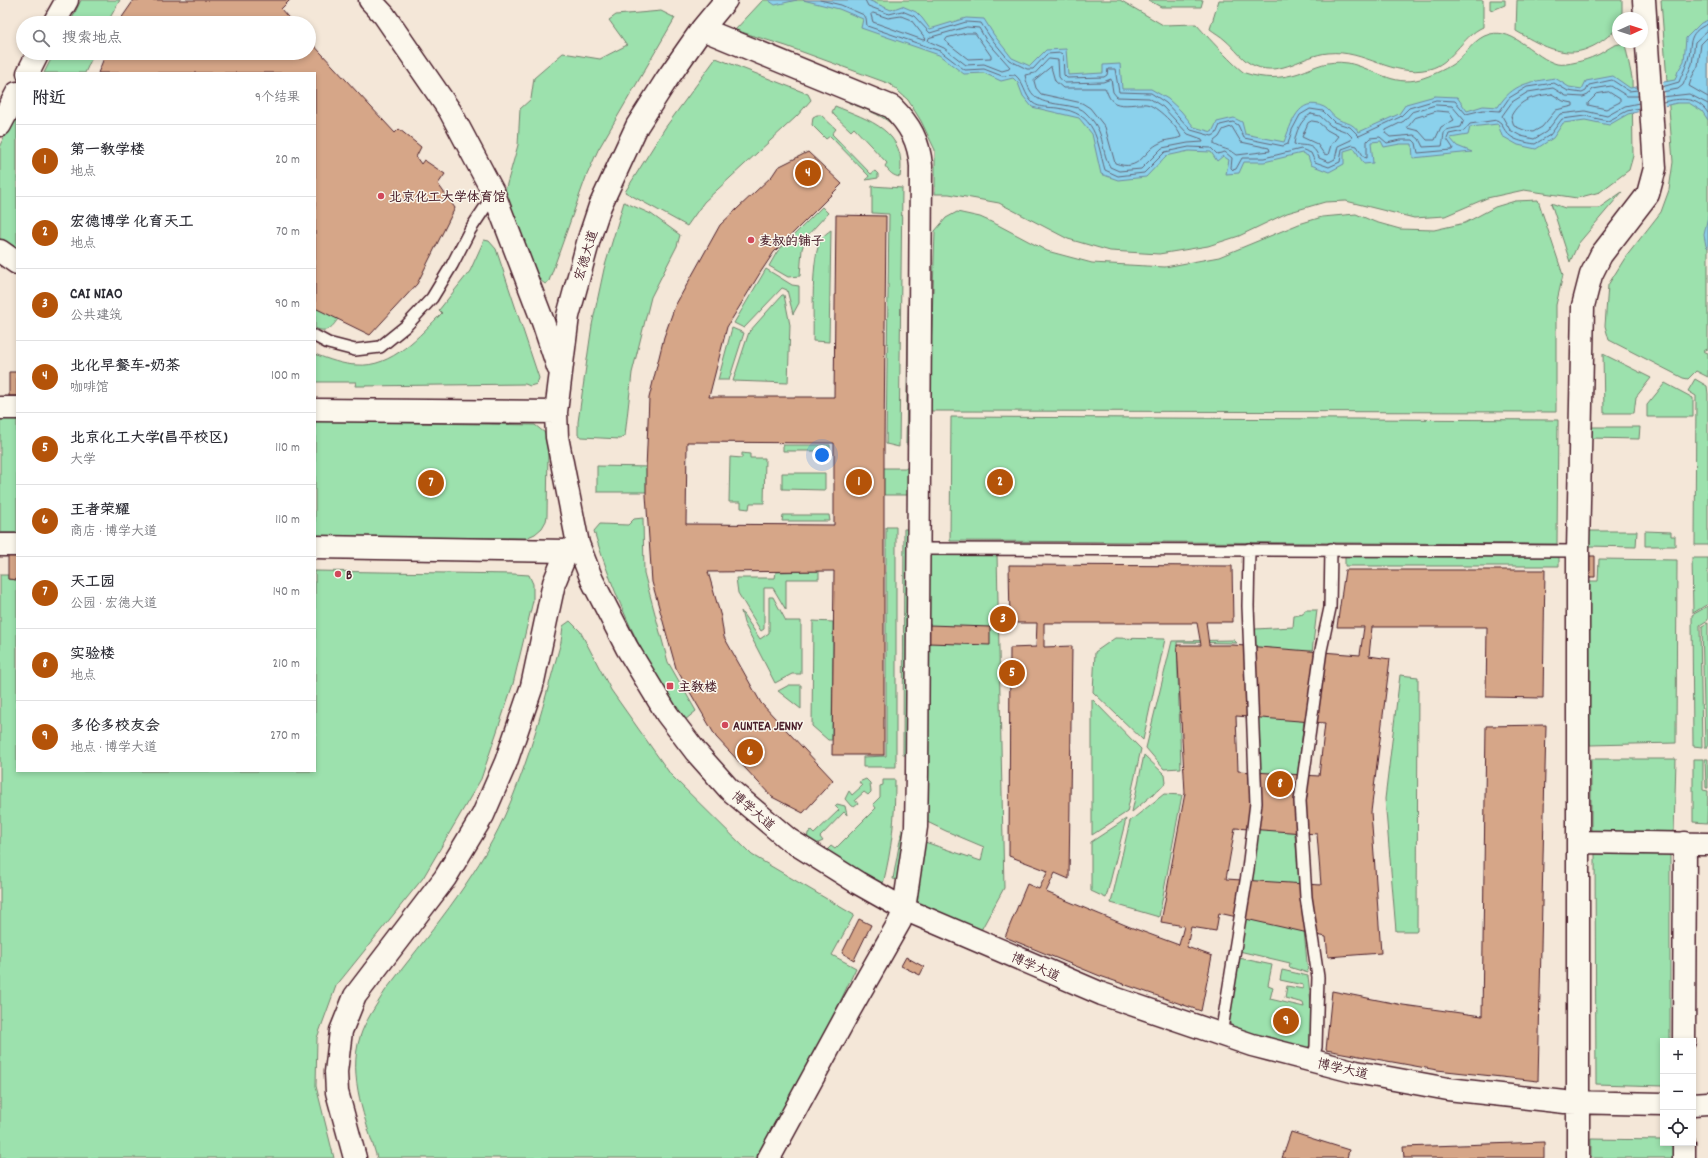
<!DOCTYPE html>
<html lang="zh">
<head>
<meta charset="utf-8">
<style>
	body { margin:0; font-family:Dekko,"LXGW WenKai TC",sans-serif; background:#f2f2f3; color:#2b2b33 }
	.controls { position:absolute; right:12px; bottom:12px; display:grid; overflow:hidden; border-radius:0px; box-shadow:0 2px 6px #0003 }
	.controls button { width:36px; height:36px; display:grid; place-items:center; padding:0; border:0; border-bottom:1px solid #e1e1e2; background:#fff; color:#2b2b33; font:20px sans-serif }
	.compass { position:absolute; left:1612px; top:12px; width:36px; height:36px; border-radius:50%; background:#fff; box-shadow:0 2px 6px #0003; rotate:87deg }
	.you { position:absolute; left:822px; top:455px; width:14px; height:14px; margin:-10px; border:3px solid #fff; border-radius:50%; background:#1a73e8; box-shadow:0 0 0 6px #1a73e833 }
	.badge { display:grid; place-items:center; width:26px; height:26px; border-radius:50%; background:#b45309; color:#fff; font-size:13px; font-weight:700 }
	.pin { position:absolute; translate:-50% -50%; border:2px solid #fff; box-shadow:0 1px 4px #0006 }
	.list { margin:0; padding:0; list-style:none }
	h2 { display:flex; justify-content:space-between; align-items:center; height:52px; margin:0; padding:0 16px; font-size:17px }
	h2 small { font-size:13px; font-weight:400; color:#7c7c81 }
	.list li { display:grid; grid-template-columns:26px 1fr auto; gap:12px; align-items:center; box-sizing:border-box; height:72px; padding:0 16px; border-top:1px solid #e1e1e2 }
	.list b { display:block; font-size:15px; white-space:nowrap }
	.list p { margin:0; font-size:13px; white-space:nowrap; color:#7c7c81 }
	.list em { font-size:13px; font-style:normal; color:#7c7c81 }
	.icon { flex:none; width:22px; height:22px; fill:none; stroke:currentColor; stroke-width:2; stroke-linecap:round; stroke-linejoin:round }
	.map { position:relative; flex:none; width:1708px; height:1158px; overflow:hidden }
	.search { position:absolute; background:#fff; box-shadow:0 2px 6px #0003; left:16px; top:16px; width:300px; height:44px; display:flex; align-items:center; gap:10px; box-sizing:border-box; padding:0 14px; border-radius:22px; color:#7c7c81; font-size:15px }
	.panel { position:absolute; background:#fff; box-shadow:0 2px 6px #0003; left:16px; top:72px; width:300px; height:700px; border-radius:0px }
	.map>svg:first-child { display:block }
	.green { fill:#9ce1ad; stroke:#73806c }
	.water { fill:#8bd1ec; stroke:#718a9f }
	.pier { fill:#f4e7d8 }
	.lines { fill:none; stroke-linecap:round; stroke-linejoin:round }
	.shore { stroke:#646678; stroke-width:1 }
	.building { fill:#d6a688; stroke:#4a1f2b; fill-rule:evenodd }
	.service-casing { stroke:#4a1f2b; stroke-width:14 }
	.minor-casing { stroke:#4a1f2b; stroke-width:25 }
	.service { stroke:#fbf7ec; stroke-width:11 }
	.minor { stroke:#fbf7ec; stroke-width:22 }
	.poi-dot { fill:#d1495b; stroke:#fbf7ec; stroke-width:1.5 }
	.labels { text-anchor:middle; stroke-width:3; stroke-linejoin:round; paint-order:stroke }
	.poi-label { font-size:13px; font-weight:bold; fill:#4a1f2b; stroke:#fbf7ec; text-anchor:start }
	.street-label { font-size:13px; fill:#4a1f2b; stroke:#fbf7ec }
</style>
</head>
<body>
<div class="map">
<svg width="1708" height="1158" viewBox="0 0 1708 1158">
	<rect width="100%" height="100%" fill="#f4e7d8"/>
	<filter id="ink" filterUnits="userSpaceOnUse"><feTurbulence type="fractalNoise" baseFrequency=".025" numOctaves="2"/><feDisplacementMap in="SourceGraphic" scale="8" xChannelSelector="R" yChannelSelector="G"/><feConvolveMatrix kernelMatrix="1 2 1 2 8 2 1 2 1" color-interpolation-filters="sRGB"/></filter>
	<g filter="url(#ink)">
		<!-- green -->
		<path class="green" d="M81,0H120L107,23H70Z
			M763,0H1120L1163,25L1196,24C1203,32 1238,70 1245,73C1263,79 1281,79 1299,73C1318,66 1326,60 1348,63C1373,68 1393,87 1420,79C1430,76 1444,70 1453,64C1466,56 1473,38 1490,34C1515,28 1534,58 1557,64C1565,66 1587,60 1595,56C1606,52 1613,42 1625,44L1632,78L1633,156L1629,170L1600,192L1577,198L1524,190L1487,198L1445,216L1414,218L1346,201L1325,202L1287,213L1239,236L1208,246L1159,254L1110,251L1068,239L999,203L949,194H935V150L921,121L908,100L890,84L786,46L735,30Z
			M1148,0H1203L1201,7H1161Z
			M1219,0H1483V27C1461,37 1452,64 1429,69C1391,78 1365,49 1328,53C1303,55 1281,77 1255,66C1242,61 1235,48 1225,40C1221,36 1215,33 1210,29Z
			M1490,0H1505V5L1493,10L1490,9Z
			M1517,0H1622V18H1618V28C1609,35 1600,44 1589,48C1564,60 1537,43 1516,31Z
			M1661,0H1708V349L1703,351L1708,353V377L1696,371L1688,379L1683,378L1609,340L1605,326L1608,285L1625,258L1661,212L1669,190L1673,162Z
			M661,11L675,18L598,150L586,177L549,281L545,284L540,280L503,198L518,145L520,109L531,99L534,78L563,53L600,59L627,45L609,20L616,15Z
			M54,53H94L85,73H44Z
			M716,58L808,94L811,100L797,116L704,202L687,226L625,192L665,128Z
			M850,97L898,121L913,163H909C907,124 881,115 849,103Z
			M835,106C869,120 908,131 900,177C893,176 889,172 885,166L887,163L854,128L851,131L834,115L832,112Z
			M817,115H821L836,129L832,134L871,174L875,171L878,174V178L866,180L869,176L830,136L826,139L812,125L813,117Z
			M13,120H17V252L0,239V145Z
			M872,186L902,188L899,447L886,444L889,214L872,213Z
			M1622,192L1578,244L1570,262L1551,203L1565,208H1599Z
			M1538,200L1563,275L1556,305V412L929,411L935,231L946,218L957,212L980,217L998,225L1047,251L1092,263L1165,267L1219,257L1299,224L1322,217L1356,214L1375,222L1400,229L1434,230L1465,223L1495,207L1515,201Z
			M624,202L651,214L680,235L677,246L651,297L632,373L625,436L620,439L582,437L578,435V422L592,325L604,269Z
			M822,207L828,213L806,237L802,249L800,276L788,277L769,266L777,252Z
			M910,212L912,444H906Z
			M831,230L829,342L813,341C814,319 810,255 822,238C824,235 828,232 831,230Z
			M484,240L489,241L496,249L539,378L537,384L530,386L525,384L362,386H355L356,382H315V354C327,359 344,365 357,365C392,368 420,335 442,313L439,310L470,271Z
			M766,269L792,285L799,286V303L793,314L787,290L782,288L744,328L734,323Z
			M782,295H784L790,325L788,383L733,381L749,332Z
			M315,307L339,317C333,327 327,334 315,328Z
			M732,328L744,333L729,380H718Z
			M1603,354L1651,378L1636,397L1634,413H1604Z
			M1695,379L1707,386L1708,394V545H1695L1696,396L1688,391Z
			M1665,383L1693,398V417H1647V405Z
			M951,417L1558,420L1557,544L950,541Z
			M0,418H17V533H0Z
			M315,421L535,425L545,433L548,449L547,516L546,521L542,528L535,534L526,538L315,537Z
			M1589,427H1640L1639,439L1589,438Z
			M783,445H830V451H783Z
			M742,453L750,454V458H765L764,503H750L749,509L741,508V502H729L730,457L742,458Z
			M597,466L650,467V492H597Z
			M845,468H909V495H845Z
			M782,473H825V490L782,489Z
			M783,515H829L830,521H782Z
			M643,518L644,573L668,662L696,711L685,720C645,667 613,594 594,531L600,524L628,525L634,519Z
			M886,527H896V767H863V757L886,756Z
			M904,529H910L908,755H903Z
			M1589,531H1637L1636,547L1588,546Z
			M1645,531L1671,532V536H1675V546H1645Z
			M924,553L997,554L1004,888L980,932L921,904L914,898L919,840L981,861L984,847L946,831L923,820Z
			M1345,556L1559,557V566H1345Z
			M1692,558H1708V604L1693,613Z
			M1599,559L1677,560L1676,743L1590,745L1588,581H1598Z
			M315,571L514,574L529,575L533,584V601L513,684L481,779L423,878L336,986L317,1038L316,1086L334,1158H0V575H8V579L17,580V771H315Z
			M819,571V579H786V610L773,588H764V629L761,631L738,593L736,578H775L776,572Z
			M769,597H773L786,621H801V674H792L775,683L744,623L741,611L760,639L769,633Z
			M1708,606V620L1700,625L1702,747L1693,746L1692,615Z
			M1305,610H1317L1293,814L1308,973L1289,967L1290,963L1239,951L1260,810L1255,629L1293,627L1294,616L1303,614Z
			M570,621L580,631L611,690L671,775L752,855L854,915L832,955L856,968L814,1057L761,1158H377C366,1120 347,1077 360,1037C365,1021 376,1006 385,991C427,936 475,881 504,817C530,761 544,701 561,642L563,626Z
			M813,621L833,622L832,740H828L812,726Z
			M1708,623V747H1705L1702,626Z
			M1115,638L1165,639L1143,740L1093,692L1095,652Z
			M1234,640L1237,643L1177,642L1181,768L1164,769L1146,748L1172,641Z
			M1400,675L1418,677L1417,931H1396L1385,799Z
			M789,685H801V709L778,691Z
			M1092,699L1141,749L1127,812L1092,835Z
			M1144,755L1165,775L1166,783L1132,812Z
			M1591,759H1676L1674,833L1591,834Z
			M1693,759H1703V790L1708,791L1707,823L1693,822Z
			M1705,759H1708V788H1706Z
			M866,779L870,783L871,792L868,795L864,792L855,800L858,804L854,807L851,806L845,799L849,791L852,795L862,786L859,782Z
			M883,780H895C895,818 892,848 883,884L825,852L831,846L835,849L876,808L873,804L880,797V786L883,785Z
			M1164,794L1182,795L1159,917L1111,903L1130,821Z
			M837,804L845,806L847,815L844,812L820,837L823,841L814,845L807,840L808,833L811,831L814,834L839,810L835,806Z
			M1126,819L1106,898L1091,891V842Z
			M902,829L908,831L899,880L893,879Z
			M1595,854H1670V1041H1663V1086L1596,1084Z
			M1239,958L1272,965L1268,985L1273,987L1270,999L1304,1007L1303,1003L1285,998L1287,986L1303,989V985L1280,980L1282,970L1308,976L1315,1039L1305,1051L1237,1036L1229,1021Z
			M1591,1139L1663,1140V1143H1676V1158H1591Z"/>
		<!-- water -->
		<path class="water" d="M768,0H797L775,5Z
			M803,0H868L891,10L902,6L916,12L922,18L930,29L966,18L984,19L994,35L1012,58L1030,66L1046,50L1066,49L1068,75L1103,73V65L1120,64L1122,89H1151L1168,99L1181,111L1194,127L1212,132L1217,122L1234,118L1242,122L1245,134L1284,142C1291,125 1298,95 1324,107C1329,109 1331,115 1336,118C1346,125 1350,120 1359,132L1399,114L1406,104L1435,96L1457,97L1467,111L1483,106L1498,107C1513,83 1530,82 1555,78L1569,87L1582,89L1586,81L1613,76L1630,88L1675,80L1678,71L1684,61L1686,38L1701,23L1708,20V120L1702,111L1689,103H1677L1628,114L1609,125L1585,120L1563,123L1553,138L1536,149L1518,145L1502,136L1498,124L1470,127L1468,135L1450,138L1457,146L1472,152L1413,158L1412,144H1400L1384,147L1381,141L1371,142L1373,163L1364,164L1354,148L1344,151V164L1329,172L1311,165L1308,156L1302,153L1264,162H1244L1239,173L1226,174L1229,160L1223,156L1217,161L1211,152L1189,151L1166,156L1146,177L1118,180L1101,174L1092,134L1079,118L1032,107L1023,96L1018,83L1013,78L1001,81L984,73L964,74L939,55L861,28L863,19L839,9Z
			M1708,216V248L1706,246L1704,235Z"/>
		<!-- pier -->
		<path class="pier" d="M1663,80L1665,108L1638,114L1637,85Z"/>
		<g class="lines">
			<!-- shore -->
			<path class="shore" d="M820,0L841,5L864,15L866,18L867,26L940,51L965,70L984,69L1002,76L1015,75C1024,82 1024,95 1033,103C1039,108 1050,107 1057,108C1097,113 1096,139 1105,170L1118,176L1144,173L1165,152L1189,147L1211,148L1217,154L1225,152L1232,158L1231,168L1233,170L1236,169L1242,158H1264L1301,149L1311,153L1315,162L1329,167L1340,162L1342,149L1353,145L1357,146L1364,157L1367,158V141L1370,138L1380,137L1387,143L1400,140H1413L1416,143L1418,153L1452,150L1453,148L1447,139L1449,134L1464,131L1470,124L1497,120L1501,123C1508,139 1517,141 1535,144L1550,135L1562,119L1585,116L1608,121L1627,111L1639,108
				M865,0L868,6L889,14L902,11L914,16L930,33L966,22L981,23L990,37L1009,60L1027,69H1033L1047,54L1061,53L1063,55L1064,75L1067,78L1104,77L1107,75L1108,69H1115L1119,92L1151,93L1166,103L1191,130L1212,136L1216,134L1220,125L1233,122L1238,125L1244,138L1283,146L1288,144L1292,130L1300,115L1310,109L1323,111L1334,122L1350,127L1359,136L1400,117L1409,108L1436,100L1455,101L1466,114L1483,110L1500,111L1509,98L1527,87L1554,83L1568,91L1582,93L1586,91L1589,85L1612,80L1629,91L1638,90
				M873,13L888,18L901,16L911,20L926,39L923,40L873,22L871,15Z
				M967,27L979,28L986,40L1010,67L1009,69L1002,71L984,64L966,65L944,48L928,41L929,38Z
				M967,33H975L991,56V58L968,59L945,41L947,38Z
				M1708,37L1701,44L1698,66L1692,77L1689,86L1708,97
				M1049,59L1058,60L1059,77L1064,83L1103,82L1111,79L1113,92L1117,97L1149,98L1163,107L1188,134L1202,139L1203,142L1188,143L1162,148L1141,169L1119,171L1110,167C1099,146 1107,133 1085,112C1082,109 1078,108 1074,107C1049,101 1031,107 1025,75L1035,73Z
				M1051,67L1055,81L1063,88H1105C1108,93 1108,99 1115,103C1124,107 1136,103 1146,104C1156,105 1179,128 1181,137C1174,140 1166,139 1160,143C1143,150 1141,173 1115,163L1105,127L1090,108L1082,103L1041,94L1036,88L1034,81Z
				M1662,87L1679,82C1681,76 1685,69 1687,63C1693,46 1685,33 1708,24
				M1609,92L1620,99V102L1606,109L1588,105V103L1597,94Z
				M1662,92L1678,89L1683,85L1692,64L1695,42L1708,30
				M1552,94L1563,101L1573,103V106L1556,110L1542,127L1533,132L1524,130L1514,126L1511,116C1520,99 1534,96 1552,94Z
				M1638,96H1627L1611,86L1593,89L1588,95L1583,97L1566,96L1553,88L1528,92L1512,102L1502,116L1510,130L1521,136L1534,139L1546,132L1560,114L1585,111L1607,116L1625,106L1639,103
				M1662,97L1689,94L1708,104
				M1663,102C1680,98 1697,96 1708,113
				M1436,105L1452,106L1464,120L1461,127C1439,131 1446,129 1442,146L1423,147L1419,139L1414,135L1390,137L1385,133L1386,130L1404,121L1412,112Z
				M1437,111L1449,112L1454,120L1441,127L1435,140H1427L1419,131L1407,128L1415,118Z
				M1311,114L1320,116L1331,126L1347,132L1352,137L1351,140L1338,146L1335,159L1329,162L1319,158C1313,142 1306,147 1294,144C1296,132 1300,120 1311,114Z
				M1312,121L1318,122L1327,130L1338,136L1331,145L1328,155L1324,154L1317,144L1302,137L1308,123Z
				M1232,127L1241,142L1269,148L1270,151L1237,155C1230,149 1221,149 1214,144V141L1219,137L1223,130Z"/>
		</g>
		<!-- building -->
		<path class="building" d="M134,0H290L281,9L293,23H118Z
			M309,40L395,133L399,129L421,147L416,157L421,164L424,160L445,174L438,184L455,208L417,284L370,335L315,308V73H98L106,53H309Z
			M808,152L842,184L774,252L760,273L727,327L709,397H834L836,215L886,216L884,443V755H832L834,571L708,572L721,617L724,637L761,703L833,780L803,813L772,797L716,737L676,668L652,582L646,495V469L649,398L664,337L675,306L720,225L772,176L778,167ZM687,442L834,443V525L686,524Z
			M9,372H17V396H9Z
			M8,555H17V580L8,579Z
			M1584,556H1595V577H1583Z
			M1009,565L1232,566L1233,622H1206L1209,645H1233L1360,655L1364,627H1337L1345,570H1545L1543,698L1486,697L1487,627H1372L1369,656L1390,659L1371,812L1381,953L1328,957L1326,937L1219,913L1216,931L1191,927L1187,947L1212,956L1201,1011L1100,976L1005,937L1027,884L1039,889L1048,871L1009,856L1010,648L1036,647L1037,623H1010ZM1044,623H1197L1201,645H1177L1185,793L1161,922L1184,926L1179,945L1130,927L1046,892L1055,873L1069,879L1072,646L1044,647ZM1236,716L1325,723L1319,776L1238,771ZM1235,828L1317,834L1321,885L1226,879Z
			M928,625L990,627V645L928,643Z
			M1546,725L1538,1081L1437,1070L1326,1050L1332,991L1403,1005L1482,1016L1486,726Z
			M859,919L871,925L854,960L842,953Z
			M906,957L924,967L920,975L901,966Z
			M1291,1132L1349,1150L1347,1158H1282Z
			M1544,1142V1158H1404L1403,1147Z"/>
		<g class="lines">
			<!-- service casing -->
			<g class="service-casing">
				<path id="service" d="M315,336L328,343L355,350L380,347L406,326L432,298L452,265L470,230L494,194
					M918,549L1578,551
					M1221,1035L1248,869L1256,803L1248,606L1249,549
					M1312,1061L1316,1047L1318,977L1306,897L1300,801L1321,650L1330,608L1331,549"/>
			</g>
			<!-- minor casing -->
			<g class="minor-casing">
				<path id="minor" d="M370,0L384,15L450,111L494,194L543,322L558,367
					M726,0L702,29L667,79L637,126L600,206L589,239L568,316L556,412L557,437L578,544L592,580L627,648L667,714L696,752L729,789L788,839L858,883L904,909L1102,994L1252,1045L1356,1072L1448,1089L1565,1102L1663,1104
					M54,23L67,0
					M702,29L892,107C910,125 919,141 921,166L917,773L916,827L904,909L900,921L849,1011L769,1158
					M28,73L38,53
					M0,125L17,93
					M0,251L17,263
					M0,408H17
					M315,410L556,412
					M0,545H17
					M315,547L567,551L578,544
					M1579,842L1708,844
					M1684,1041L1685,843
					M1693,1104L1708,1103
					M1684,1143V1158
					M355,1158L337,1092L336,1072L341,1031L355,996L445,878L483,815L506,762L532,686L554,583L567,551
					M1578,1158V551L1583,306L1591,275L1601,255L1648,194L1655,168L1644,0"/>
			</g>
			<!-- service -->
			<use href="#service" class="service"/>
			<!-- minor -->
			<use href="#minor" class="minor"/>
		</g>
	</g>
	<!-- markers -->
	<g class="poi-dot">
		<circle cx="381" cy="196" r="4"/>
		<circle cx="751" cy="240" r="4"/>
		<circle cx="338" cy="574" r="4"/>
		<rect x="666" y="682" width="8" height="8" rx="2"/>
		<circle cx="725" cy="725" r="4"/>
	</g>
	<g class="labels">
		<!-- poi labels -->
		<g class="poi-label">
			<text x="389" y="201">北京化工大学体育馆</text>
			<text x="759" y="245">麦叔的铺子</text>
			<text x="346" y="579">B</text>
			<text x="678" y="691">主教楼</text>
			<text x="733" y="730">AUNTEA JENNY</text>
		</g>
		<!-- street labels -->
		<g class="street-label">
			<text transform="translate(585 255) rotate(-73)" y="5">宏德大道</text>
			<text transform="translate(754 810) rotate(41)" y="5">博学大道</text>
			<text transform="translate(1036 966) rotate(24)" y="5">博学大道</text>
			<text transform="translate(1343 1068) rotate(13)" y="5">博学大道</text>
		</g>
	</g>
</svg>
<div class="controls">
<button>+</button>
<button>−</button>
<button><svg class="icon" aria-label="locate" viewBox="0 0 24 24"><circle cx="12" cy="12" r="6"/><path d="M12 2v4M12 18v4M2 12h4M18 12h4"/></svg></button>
</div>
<svg class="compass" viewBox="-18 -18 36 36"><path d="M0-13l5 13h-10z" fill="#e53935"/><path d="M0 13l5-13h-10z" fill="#7c7c81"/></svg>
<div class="you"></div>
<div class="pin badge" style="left:859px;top:482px">1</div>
<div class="pin badge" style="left:1000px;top:482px">2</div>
<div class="pin badge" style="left:1003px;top:619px">3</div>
<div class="pin badge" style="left:808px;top:173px">4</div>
<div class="pin badge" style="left:1012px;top:673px">5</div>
<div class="pin badge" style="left:750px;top:752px">6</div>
<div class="pin badge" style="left:431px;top:483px">7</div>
<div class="pin badge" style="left:1280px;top:784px">8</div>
<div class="pin badge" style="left:1286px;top:1021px">9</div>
<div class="search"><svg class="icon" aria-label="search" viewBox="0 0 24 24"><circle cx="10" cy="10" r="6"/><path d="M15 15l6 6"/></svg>搜索地点</div>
<section class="panel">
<h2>附近<small>9个结果</small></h2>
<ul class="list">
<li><span class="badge">1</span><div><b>第一教学楼</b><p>地点</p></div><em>20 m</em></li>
<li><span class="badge">2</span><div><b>宏德博学 化育天工</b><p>地点</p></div><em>70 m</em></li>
<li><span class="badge">3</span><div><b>CAI NIAO</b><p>公共建筑</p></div><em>90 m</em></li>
<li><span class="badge">4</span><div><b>北化早餐车-奶茶</b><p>咖啡馆</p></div><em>100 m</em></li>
<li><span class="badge">5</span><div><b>北京化工大学(昌平校区)</b><p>大学</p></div><em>110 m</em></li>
<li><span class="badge">6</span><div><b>王者荣耀</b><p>商店 · 博学大道</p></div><em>110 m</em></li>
<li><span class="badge">7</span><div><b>天工园</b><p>公园 · 宏德大道</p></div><em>140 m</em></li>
<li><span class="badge">8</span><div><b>实验楼</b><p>地点</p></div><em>210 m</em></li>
<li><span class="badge">9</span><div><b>多伦多校友会</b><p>地点 · 博学大道</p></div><em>270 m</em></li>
</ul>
</section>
</div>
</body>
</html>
